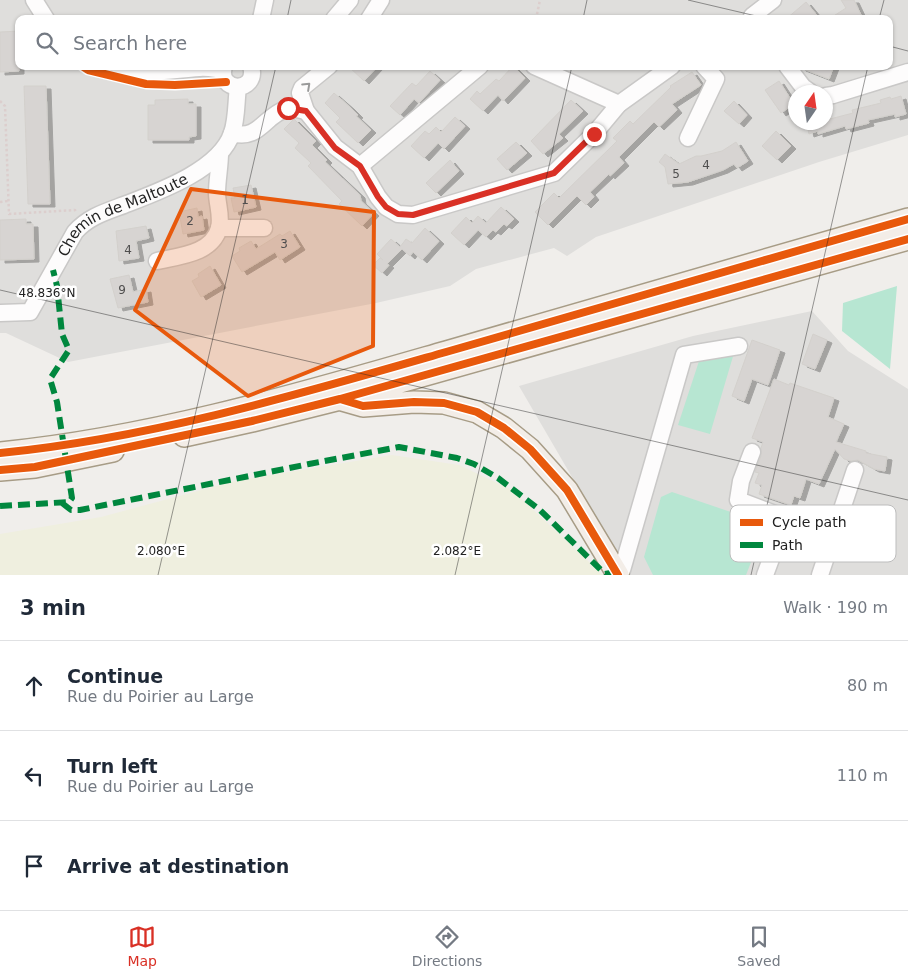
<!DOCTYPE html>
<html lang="en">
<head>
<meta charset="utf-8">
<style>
	body { margin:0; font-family:"DejaVu Sans",sans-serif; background:#f6f6f7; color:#1f2937 }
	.compass { position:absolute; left:788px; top:85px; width:45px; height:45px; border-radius:50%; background:#fff; box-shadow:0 1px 4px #0004; rotate:13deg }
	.stop { position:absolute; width:15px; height:15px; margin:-11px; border:4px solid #d93025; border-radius:50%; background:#fff }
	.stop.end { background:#d93025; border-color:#fff; box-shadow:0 1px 5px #0008 }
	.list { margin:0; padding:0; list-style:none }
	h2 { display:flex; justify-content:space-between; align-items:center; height:65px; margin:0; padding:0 20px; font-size:21px }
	h2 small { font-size:16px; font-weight:400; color:#747a83 }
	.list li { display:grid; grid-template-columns:32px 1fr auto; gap:15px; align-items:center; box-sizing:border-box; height:90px; padding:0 20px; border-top:1px solid #e0e1e3 }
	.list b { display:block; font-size:19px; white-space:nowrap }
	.list p { margin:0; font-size:16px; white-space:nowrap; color:#747a83 }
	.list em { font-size:16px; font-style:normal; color:#747a83 }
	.icon { flex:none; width:28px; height:28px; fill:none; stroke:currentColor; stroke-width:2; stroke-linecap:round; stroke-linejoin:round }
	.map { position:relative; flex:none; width:908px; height:575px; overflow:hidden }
	.search { position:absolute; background:#fff; box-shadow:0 1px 4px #0004; left:15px; right:15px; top:15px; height:55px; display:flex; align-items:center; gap:12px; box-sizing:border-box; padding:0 18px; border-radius:10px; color:#747a83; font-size:19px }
	.sheet { height:335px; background:#fff }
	nav { display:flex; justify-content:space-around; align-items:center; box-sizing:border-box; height:70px; border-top:1px solid #e0e1e3; background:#fff; font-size:14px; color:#747a83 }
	nav a { display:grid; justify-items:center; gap:2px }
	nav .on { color:#d93025 }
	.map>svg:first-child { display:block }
	.residential { fill:#dfdedc; fill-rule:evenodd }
	.farmland { fill:#efefdf }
	.pitch { fill:#b7e6d2 }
	.building { fill:#d7d4d2; stroke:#d3d0cc; filter:url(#shadow) }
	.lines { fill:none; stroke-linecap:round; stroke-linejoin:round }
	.minor-casing { stroke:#c9c8c7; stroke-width:19 }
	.major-casing { stroke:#a79c86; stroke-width:24 }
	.path { stroke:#dccecd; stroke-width:2.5; stroke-dasharray:2.5 2.5; stroke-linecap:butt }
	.minor { stroke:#fdfcfc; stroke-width:16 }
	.major { stroke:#f3ede7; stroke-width:21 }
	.quiet { stroke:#00873e; stroke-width:6; stroke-dasharray:12 6; stroke-linecap:butt }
	.cycleway-casing { stroke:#fff; stroke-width:11 }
	.cycleway { stroke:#e8590c; stroke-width:8 }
	.oneway { stroke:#9a9a9a }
	.route { stroke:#d93025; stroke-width:6 }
	.marked { fill:#e8590c; fill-opacity:0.2; stroke:#e8590c; stroke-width:4; stroke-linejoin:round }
	.ticks { fill:none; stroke:#222; stroke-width:1; stroke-opacity:0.45 }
	.labels { text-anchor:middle; stroke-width:5; stroke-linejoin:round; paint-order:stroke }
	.number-label { font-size:12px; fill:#4f4e4e }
	.street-label { font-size:15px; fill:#222; stroke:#fff }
	.key { fill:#fff; stroke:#bdbdbd; stroke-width:1 }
	.key-label { font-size:14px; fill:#222 }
	.ticks-label { font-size:12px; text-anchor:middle; fill:#222; stroke:#fff; stroke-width:5; stroke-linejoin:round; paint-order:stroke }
</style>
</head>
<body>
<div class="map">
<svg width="908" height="575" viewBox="0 0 908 575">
	<defs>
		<filter id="shadow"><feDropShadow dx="5" dy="3" stdDeviation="0" flood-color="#0004"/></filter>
	</defs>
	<rect width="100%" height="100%" fill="#f0eeeb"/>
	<!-- residential -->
	<path class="residential" d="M0,0H908V135L819,162L596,237L567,256L554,248L476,269L450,286L376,303L68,362L6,333H0ZM19,19H889V66H19ZM796,92H826V122H796Z
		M812,311L848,351L908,389V575H629L519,386L693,336Z"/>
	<!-- farmland -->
	<path class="farmland" d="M392,455L459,465L512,490L603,575H0V534L101,517L235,481Z"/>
	<!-- pitch -->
	<path class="pitch" d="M897,286L890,369L842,331L843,303Z
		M734,353L710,434L678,425L701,355Z
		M672,492L766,524L746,575H653L644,557L661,497Z"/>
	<!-- building -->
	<path class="building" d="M841,0H854L863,19H829L846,8Z
		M806,2L820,19H786Z
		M19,31V71L0,72V32Z
		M348,66H378L364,81Z
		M513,66L525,78L503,101L498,95L483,111L470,99L477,91L480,94L496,79L499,81Z
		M800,66H834L829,79L801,68Z
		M430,71L440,80L419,103L414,99L400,115L390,106L412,83L416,86Z
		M692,72L701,85L672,104L677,110L659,127L654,122L619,157L624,163L610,176L609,174L590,192L594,197L586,205L577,196L548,225L535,212L554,193L559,198L617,141L613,138L630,121L633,124L671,87L670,86Z
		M779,81L794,104L781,113L765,90Z
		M24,86H46L50,204H28Z
		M334,93L350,107L358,115L356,116L371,130L358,143L336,122L340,118L325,103Z
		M901,96L906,114L895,117V114L868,120L869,123L846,129L845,126L818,134V131L809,134L806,122H826V120L853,113L852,110L881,103L880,100L890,97L891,99Z
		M188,99V104H196V136L189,137V140H148V105H155V100Z
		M571,100L583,111L559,134L563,138L543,154L531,141Z
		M734,101L747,115L739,124L724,111Z
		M455,117L465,126L444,149L438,143L424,158L411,146L425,131L429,134L436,127L441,132Z
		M294,119L316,141L312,145L327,160L325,162L360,195L361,201L374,213L362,226L339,204L342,201L308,166L311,163L295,148L299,143L284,129Z
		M776,131L791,146L777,160L762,146Z
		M516,142L527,153L507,170L497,159Z
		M736,142L748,161L737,168L734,164L723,170L688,182L668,184L665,167L659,162L665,154L679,164L696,156H701L722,151Z
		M450,160L459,171L436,193L426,183Z
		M251,185L256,207L234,212L231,198H235L233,188Z
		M501,207L514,219L507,226L504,224L496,232L493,230L486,237L478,230L464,245L451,233L466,217L472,223L478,216L486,223Z
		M197,208L198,217L202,216L204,230L183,234L179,212Z
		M26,219V224H33L34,259L0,260V220Z
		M146,226L149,238L136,241L139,258L119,261L116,231Z
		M425,228L439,241L422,260L413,252L410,256L402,249L387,264L389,265L382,273L373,265L380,258L383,260L377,254L391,239L400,247L406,239L412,243Z
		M290,231L300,247L280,260L275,252L242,272L232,256L240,251L239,248L251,241L256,249L280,234L282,236Z
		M210,266L221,285L201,297L192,281L199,277L198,274Z
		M129,275L133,292L146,289L148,302L118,308L110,279Z
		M813,334L827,340L815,369L802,364Z
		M752,340L780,350L768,385L752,379L744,401L732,396Z
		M774,379L789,385L790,383L834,398L828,417L844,424L836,442L866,451V453L887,457L885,471L874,469L858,460L851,461L844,459L835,449L819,484L806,479L800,498L794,496L791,505L759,494L762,485L755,483L759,473L755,472L761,456V448L763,442L752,438Z"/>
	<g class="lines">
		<!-- minor casing -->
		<g class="minor-casing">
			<g id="minor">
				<path d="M34,0L46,19"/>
				<path d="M752,16L773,0"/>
				<path d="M261,19L265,0"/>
				<path d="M334,19L350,0"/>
				<path d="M369,19L381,0"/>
				<path d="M118,66C150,76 168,70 199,68C207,67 215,69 223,70"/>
				<path d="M224,66C216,93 259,94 251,66"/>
				<path d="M329,66L302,88L300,93L306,111L335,147L360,166L378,197L386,207L398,214L413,215L554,173L594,134L619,104L672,66"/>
				<path d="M534,66L619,104"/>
				<path d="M787,66L803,87L810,92"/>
				<path d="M826,96L833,95L908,72"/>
				<path d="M232,133C259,141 264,116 286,109C292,107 300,110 306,111"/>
				<path d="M688,138L716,79L704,66"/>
				<path d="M360,166L480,66"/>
				<path d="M219,228H264"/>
				<path d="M157,261C179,256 212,254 219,228C222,216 217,204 217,193C217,180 220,166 220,153"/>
				<path id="s1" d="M0,313L30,312L75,232C88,217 105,212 124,205C158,192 220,170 232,133C237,119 236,101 238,87"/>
				<path d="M752,452L741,481L738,500L780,516L781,532L765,575"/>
				<path d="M622,570L684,355L739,346"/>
				<path d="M820,575L855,470"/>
			</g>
		</g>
		<!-- major casing -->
		<g class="major-casing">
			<path id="major" d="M342,400L363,406L414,402L444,403L477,412L504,428L530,449L567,490L618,575
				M184,436L252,421L340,399L908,239
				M0,453C152,438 300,394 446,352C600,308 754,264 908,219
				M0,470L35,467L113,451"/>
		</g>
		<!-- path -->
		<path class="path" d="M536,19L540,0
			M0,101L5,106L9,214L75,210L77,213
			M0,202L8,201"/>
		<!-- minor -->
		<use href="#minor" class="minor"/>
		<!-- major -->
		<use href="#major" class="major"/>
		<!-- quiet -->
		<path class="quiet" d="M62,503L71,510H80L309,464L399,447L457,458L474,464L498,478L540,510L605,574L616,572
			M0,506L69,502L72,498L57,402L50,379L69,350L62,334L57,286L53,270"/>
		<!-- cycleway casing -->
		<g class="cycleway-casing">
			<path id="cycleway" d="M82,66L88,70L146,84L175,85L226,82
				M340,399L363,406L414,402L444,403L477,412L504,428L530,449L567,490L618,575
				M0,453C152,438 300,394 446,352C600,308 754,264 908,219
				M0,470L35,467L252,421L340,399L908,239"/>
		</g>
		<!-- cycleway -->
		<use href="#cycleway" class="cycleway"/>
	</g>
	<!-- one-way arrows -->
	<defs><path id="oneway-chevron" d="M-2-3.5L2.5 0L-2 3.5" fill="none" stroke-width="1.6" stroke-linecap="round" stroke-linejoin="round" transform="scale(1.25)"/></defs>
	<use class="oneway" href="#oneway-chevron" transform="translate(307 86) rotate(-43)"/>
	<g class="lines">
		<!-- route -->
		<path class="route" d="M288,108L306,111L335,148L360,166L378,197L386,207L398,214L413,215L554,173L594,134"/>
	</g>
	<!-- marked area -->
	<path class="marked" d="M191,189L374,212L373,346L248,396L135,310Z"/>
	<!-- ticks -->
	<path class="ticks" d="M688,0L769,19M287,19L291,0M583,19L587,0M879,19L884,0M889,46L908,51M0,290L908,500M158,575L276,66M455,575L572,66M751,575L868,66"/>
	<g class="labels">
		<!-- number labels -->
		<g class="number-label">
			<text x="706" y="169">4</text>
			<text x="676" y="178">5</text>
			<text x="245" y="204">1</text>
			<text x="190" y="225">2</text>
			<text x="284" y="248">3</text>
			<text x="128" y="254">4</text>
			<text x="122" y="294">9</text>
		</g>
		<!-- street labels -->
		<g class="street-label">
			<text dy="5" stroke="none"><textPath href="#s1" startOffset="171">Chemin de Maltoute</textPath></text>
		</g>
	</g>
	<!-- legend -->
	<rect x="730" y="505" width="166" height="57" rx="8" class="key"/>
	<rect x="740" y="519" width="23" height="7" fill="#e8590c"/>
	<rect x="740" y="542" width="23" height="6" fill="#00873e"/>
	<g class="key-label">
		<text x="772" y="527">Cycle path</text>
		<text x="772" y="550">Path</text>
	</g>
	<g class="ticks-label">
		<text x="47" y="297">48.836°N</text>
		<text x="161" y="555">2.080°E</text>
		<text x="457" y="555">2.082°E</text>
	</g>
</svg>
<svg class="compass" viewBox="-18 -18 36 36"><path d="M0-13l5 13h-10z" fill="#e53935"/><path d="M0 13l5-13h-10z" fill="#747a83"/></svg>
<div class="stop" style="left:288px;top:108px"></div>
<div class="stop end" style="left:594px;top:134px"></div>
<div class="search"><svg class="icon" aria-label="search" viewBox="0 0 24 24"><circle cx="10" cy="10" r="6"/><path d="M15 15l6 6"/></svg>Search here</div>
</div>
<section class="sheet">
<h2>3 min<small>Walk · 190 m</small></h2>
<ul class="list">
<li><svg class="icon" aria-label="ahead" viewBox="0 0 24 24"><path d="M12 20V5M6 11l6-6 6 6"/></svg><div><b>Continue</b><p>Rue du Poirier au Large</p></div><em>80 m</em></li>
<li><svg class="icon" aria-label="left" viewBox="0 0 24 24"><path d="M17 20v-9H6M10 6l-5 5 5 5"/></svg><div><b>Turn left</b><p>Rue du Poirier au Large</p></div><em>110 m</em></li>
<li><svg class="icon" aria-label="arrive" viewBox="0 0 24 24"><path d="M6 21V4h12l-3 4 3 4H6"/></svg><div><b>Arrive at destination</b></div></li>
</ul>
</section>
<nav>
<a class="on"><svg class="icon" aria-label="map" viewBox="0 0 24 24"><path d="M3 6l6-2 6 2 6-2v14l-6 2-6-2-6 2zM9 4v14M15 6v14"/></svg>Map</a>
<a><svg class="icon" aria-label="directions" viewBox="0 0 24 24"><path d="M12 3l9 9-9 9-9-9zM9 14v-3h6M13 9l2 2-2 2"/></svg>Directions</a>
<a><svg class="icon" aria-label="saved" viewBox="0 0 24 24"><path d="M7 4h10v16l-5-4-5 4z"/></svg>Saved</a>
</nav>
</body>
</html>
